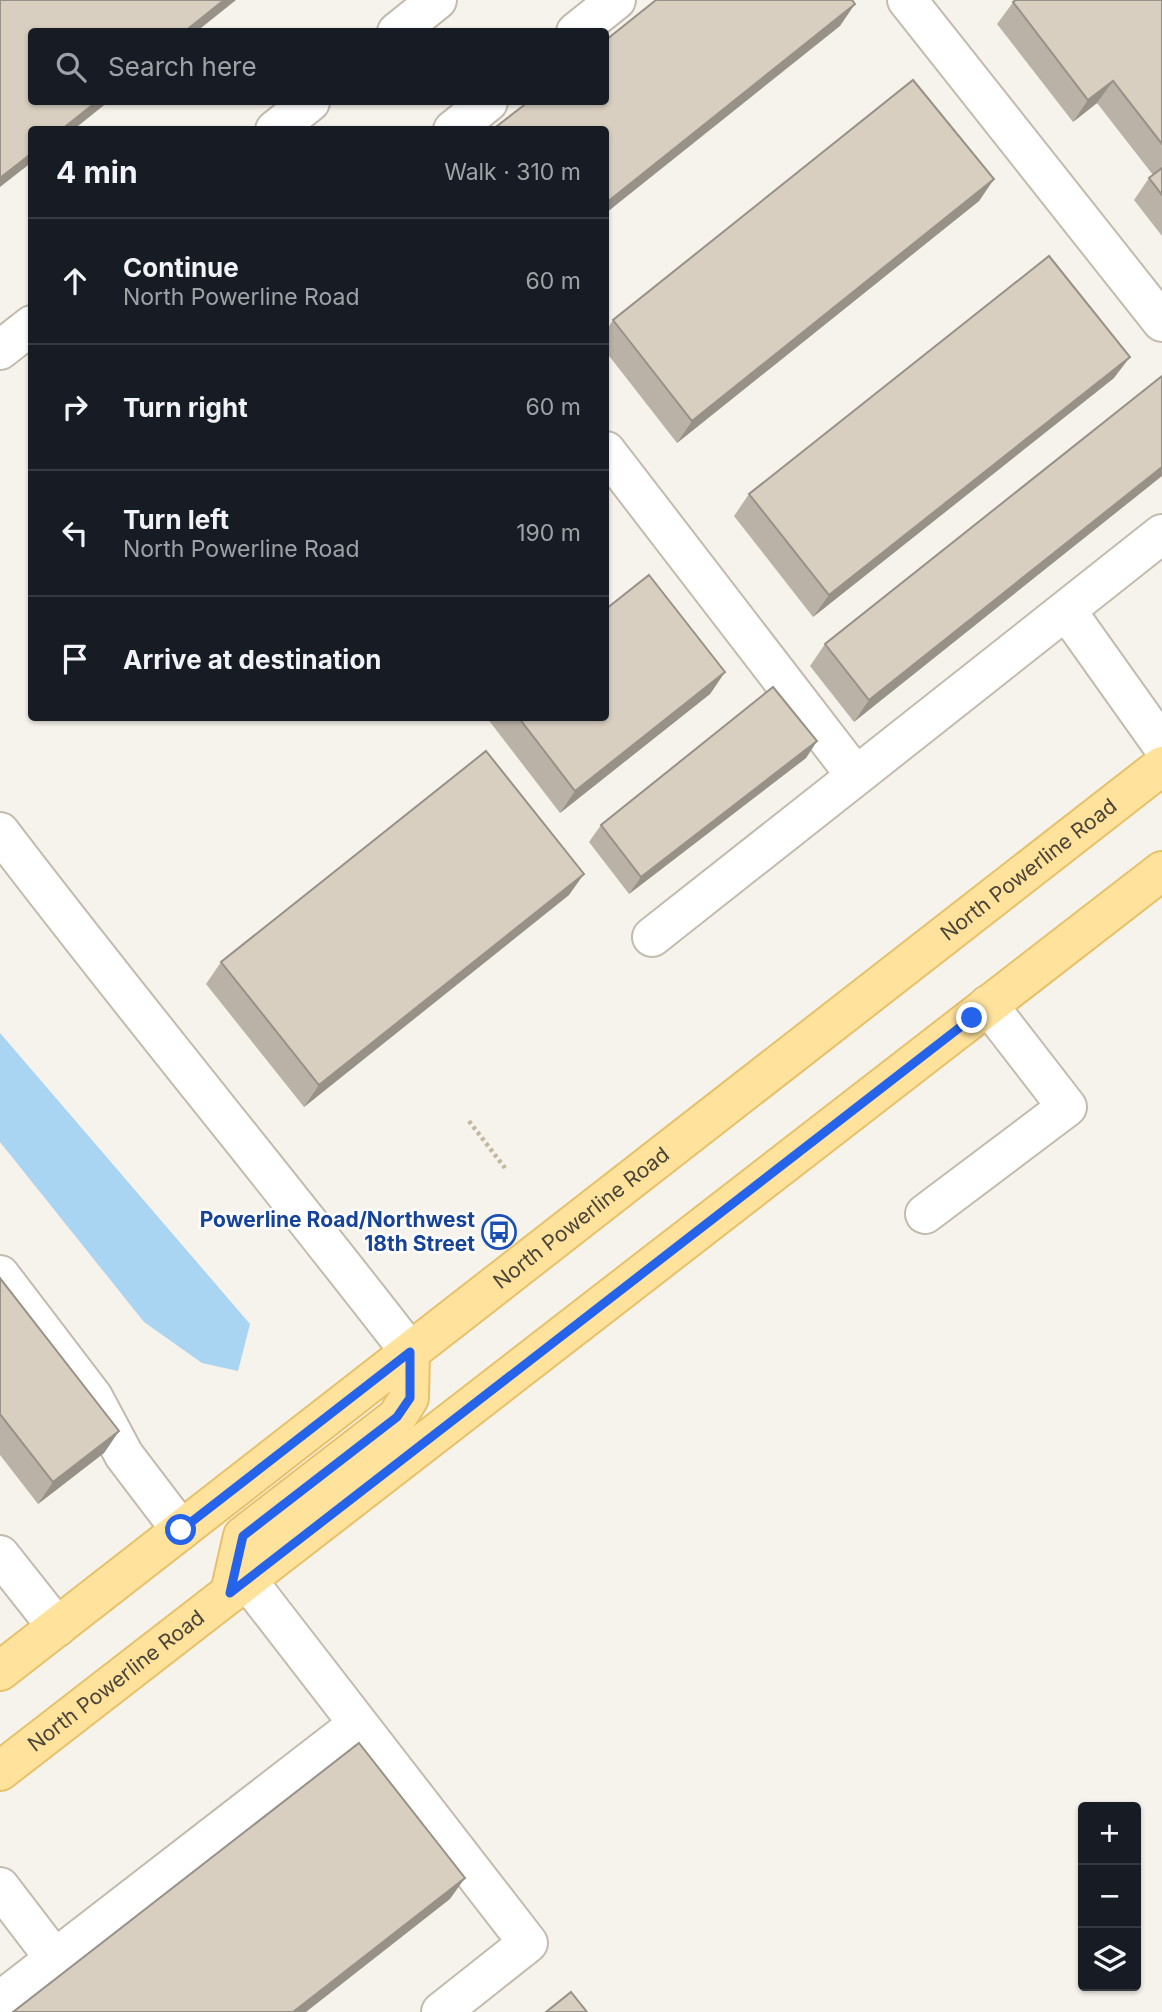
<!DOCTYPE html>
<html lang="en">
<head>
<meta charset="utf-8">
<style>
	body { margin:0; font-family:Inter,sans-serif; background:#20242c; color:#f1f3f6 }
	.controls { position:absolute; right:21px; bottom:21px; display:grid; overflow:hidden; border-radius:7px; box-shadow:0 2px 5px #0004 }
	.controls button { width:63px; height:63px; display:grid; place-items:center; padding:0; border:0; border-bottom:2px solid #363941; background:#171b24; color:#f1f3f6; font:35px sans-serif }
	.stop { position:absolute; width:21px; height:21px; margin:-16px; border:5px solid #2563eb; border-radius:50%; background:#fff }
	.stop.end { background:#2563eb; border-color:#fff; box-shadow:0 2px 7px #0008 }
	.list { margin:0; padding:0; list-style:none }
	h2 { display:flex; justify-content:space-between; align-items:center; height:91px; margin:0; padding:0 28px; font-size:30px }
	h2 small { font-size:23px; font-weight:400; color:#9ea1a6 }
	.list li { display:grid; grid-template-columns:46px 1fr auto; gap:21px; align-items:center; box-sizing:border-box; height:126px; padding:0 28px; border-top:2px solid #363941 }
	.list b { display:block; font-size:26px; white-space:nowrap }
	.list p { margin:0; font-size:23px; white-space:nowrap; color:#9ea1a6 }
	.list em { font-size:23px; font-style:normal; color:#9ea1a6 }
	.icon { flex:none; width:38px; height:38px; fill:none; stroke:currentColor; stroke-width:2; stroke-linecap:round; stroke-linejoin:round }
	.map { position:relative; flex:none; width:1162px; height:2012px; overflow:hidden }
	.search { position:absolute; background:#171b24; box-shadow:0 2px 5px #0004; left:28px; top:28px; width:581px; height:77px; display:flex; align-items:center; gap:18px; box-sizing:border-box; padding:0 24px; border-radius:7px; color:#9ea1a6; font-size:26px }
	.panel { position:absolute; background:#171b24; box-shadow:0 2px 5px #0004; left:28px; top:126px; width:581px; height:595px; border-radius:7px }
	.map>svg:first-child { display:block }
	.water { fill:#a9d4f2 }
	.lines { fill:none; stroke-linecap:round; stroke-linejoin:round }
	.minor-casing { stroke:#c2bbae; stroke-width:42 }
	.major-casing { stroke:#e6c16a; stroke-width:42 }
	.path { stroke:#c4b79f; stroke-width:4.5; stroke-dasharray:3.5 3.5; stroke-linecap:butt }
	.minor { stroke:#fff; stroke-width:38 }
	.major { stroke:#ffe39c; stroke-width:38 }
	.wall { fill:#bab2a6 }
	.shaded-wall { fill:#979187 }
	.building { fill:#d8cfc1; stroke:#979187; stroke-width:2 }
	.route { stroke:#2563eb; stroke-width:9 }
	.labels { text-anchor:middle; stroke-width:5; stroke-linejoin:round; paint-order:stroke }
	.street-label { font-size:21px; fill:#4b4439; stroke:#fff }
	.transit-label { font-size:21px; font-weight:bold; fill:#164399; stroke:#fff; text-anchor:end }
</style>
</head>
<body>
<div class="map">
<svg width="1162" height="2012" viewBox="0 0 1162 2012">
	<rect width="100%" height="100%" fill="#f6f3ec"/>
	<!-- water -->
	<path class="water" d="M0,1033L250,1324L238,1371L202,1363L144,1322L0,1142Z"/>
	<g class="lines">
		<!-- minor casing -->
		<g class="minor-casing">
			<path id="minor" d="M907,0L1162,322
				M397,32L437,0
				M576,32L616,0
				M275,130L310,102
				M453,130L488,102
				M0,350L32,325
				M606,451L856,776L1066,610
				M1162,534L1066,610L1162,745
				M0,832C134,1008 275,1177 410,1352
				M652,937L856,776
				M925,1214L1067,1107L988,1005
				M0,1275L93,1397L124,1455L181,1530
				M0,1555L57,1627
				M247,1580L528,1943L441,2012
				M0,1887L55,1959
				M0,2001L358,1724"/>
		</g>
		<!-- major casing -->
		<g class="major-casing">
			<g id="major">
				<path d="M230,1593L243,1536L397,1417L409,1398L410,1352"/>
				<path id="s1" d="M0,1671L1162,766"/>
				<path id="s2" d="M0,1771L1162,871"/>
			</g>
		</g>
		<!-- path -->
		<path class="path" d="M469,1121L505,1168"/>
		<!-- minor -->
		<use href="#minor" class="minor"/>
		<!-- major -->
		<use href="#major" class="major"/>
	</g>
	<!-- wall -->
	<path class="wall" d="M1013,0H1162V236L1134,200L1149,178L1153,175L1097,103L1073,122L997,24L1014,1Z
		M994,179L979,201L677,443L606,352V331L613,320Z
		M1162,376L854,722L810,666L825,644Z
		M1114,378L813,617L734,516L749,494Z
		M725,672L710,694L560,813L487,718H606Z
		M817,741L806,758L629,894L589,842L601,825Z
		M569,895L304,1107L206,984L221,962Z
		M0,1278L119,1431L104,1453L38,1504L0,1455Z"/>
	<!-- shaded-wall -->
	<path class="shaded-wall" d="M224,0H236L196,32H184Z
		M855,4L840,26L606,213V203Z
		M1113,81L1097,103L1073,122L1088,100Z
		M96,102H108L73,130H61Z
		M32,153V162L0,187V178Z
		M994,179L979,201L677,443L692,421Z
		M1130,357L1114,378L813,617L829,595Z
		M1162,467V476L854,722L869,700Z
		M725,672L710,694L560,813L575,791Z
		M817,741L806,758L629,894L641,877Z
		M584,874L569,895L304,1107L319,1085Z
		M119,1431L104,1453L38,1504L53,1482Z
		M465,1878L450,1899L306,2012H293Z"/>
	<!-- building -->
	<path class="building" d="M0,0H224L184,32H32V102H96L61,130H32V153L0,178Z
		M656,0H852L855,4L606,203V130H492L528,102H606V40Z
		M1016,0H1162V144L1113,81L1088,100L1013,2Z
		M913,80L994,179L692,421L613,320Z
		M1162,168V195L1149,178Z
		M1049,256L1130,357L829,595L749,494Z
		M1162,376V467L869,700L825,644Z
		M649,575L725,672L575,791L519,718H606V609Z
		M773,687L817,741L641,877L601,825Z
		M486,751L584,874L319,1085L221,962Z
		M0,1278L119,1431L53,1482L0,1414Z
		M359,1743L465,1878L293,2012H13Z
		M571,1992L587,2012H546Z"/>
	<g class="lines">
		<!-- route -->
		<path class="route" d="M181,1530L410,1352V1398L397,1417L243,1536L230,1593L972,1018"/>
	</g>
	<!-- icons -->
	<defs>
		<g id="bus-ring" transform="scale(1.75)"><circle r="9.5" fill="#fff" stroke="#1a4fb4" stroke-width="1.5"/><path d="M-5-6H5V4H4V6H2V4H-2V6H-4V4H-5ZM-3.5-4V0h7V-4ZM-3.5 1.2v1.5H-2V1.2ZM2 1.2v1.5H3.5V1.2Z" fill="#1a4fb4"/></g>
	</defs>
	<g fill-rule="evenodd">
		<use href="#bus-ring" x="499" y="1232"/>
	</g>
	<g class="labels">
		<!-- street labels -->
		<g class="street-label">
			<text dy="7" stroke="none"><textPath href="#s1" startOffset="1304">North Powerline Road</textPath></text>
			<text dy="7" stroke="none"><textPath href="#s1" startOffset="737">North Powerline Road</textPath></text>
			<text dy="7" stroke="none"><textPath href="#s2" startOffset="147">North Powerline Road</textPath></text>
		</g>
		<!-- transit labels -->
		<g class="transit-label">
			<text x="475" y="1227">Powerline Road/Northwest<tspan x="475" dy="24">18th Street</tspan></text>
		</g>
	</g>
</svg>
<div class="controls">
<button>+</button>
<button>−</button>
<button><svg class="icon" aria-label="layers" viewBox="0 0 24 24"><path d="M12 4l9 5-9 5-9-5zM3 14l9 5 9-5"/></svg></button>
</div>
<div class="stop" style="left:181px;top:1530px"></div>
<div class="stop end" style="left:972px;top:1018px"></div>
<div class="search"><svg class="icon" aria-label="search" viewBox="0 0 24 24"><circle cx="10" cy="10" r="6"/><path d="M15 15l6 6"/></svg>Search here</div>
<section class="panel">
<h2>4 min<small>Walk · 310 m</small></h2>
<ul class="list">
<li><svg class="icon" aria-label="ahead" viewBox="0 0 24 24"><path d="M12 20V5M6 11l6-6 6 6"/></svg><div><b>Continue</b><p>North Powerline Road</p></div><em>60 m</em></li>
<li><svg class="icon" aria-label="right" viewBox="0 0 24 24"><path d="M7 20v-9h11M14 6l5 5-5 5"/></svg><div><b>Turn right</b></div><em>60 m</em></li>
<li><svg class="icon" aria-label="left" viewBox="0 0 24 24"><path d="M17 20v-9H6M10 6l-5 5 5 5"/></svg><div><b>Turn left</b><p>North Powerline Road</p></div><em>190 m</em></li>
<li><svg class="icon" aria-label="arrive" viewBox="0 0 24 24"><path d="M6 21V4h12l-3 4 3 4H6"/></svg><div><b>Arrive at destination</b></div></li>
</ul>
</section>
</div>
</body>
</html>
